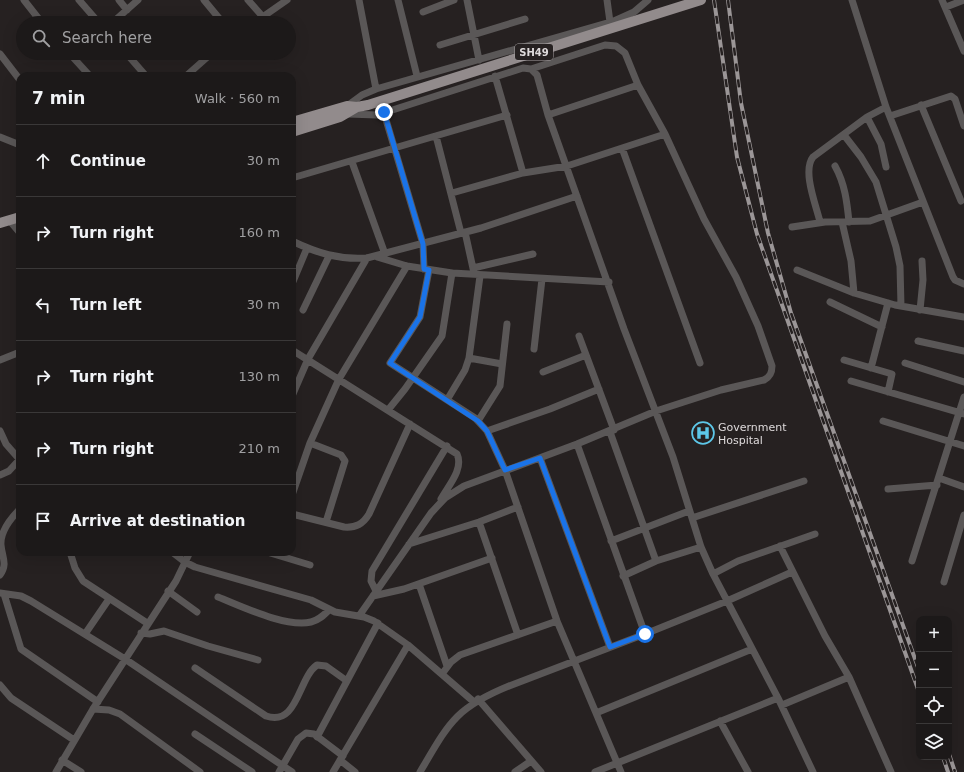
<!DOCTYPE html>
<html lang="en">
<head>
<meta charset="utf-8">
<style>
	body { margin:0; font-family:"DejaVu Sans",sans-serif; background:#292626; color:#f1f3f6 }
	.controls { position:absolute; right:12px; bottom:12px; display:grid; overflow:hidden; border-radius:8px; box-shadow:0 4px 16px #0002 }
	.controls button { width:36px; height:36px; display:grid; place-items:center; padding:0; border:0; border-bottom:1px solid #3a3838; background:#1c1919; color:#f1f3f6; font:20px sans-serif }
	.stop { position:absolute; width:12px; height:12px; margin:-9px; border:3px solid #1a73e8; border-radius:50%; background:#fff }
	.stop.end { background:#1a73e8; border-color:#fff; box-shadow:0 1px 4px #0008 }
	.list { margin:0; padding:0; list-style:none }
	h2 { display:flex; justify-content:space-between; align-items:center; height:52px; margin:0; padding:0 16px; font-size:17px }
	h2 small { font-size:13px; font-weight:400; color:#a0a0a2 }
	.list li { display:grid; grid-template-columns:26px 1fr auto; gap:12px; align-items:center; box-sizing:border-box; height:72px; padding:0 16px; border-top:1px solid #3a3838 }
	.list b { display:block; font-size:15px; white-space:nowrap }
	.list em { font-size:13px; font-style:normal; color:#a0a0a2 }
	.icon { flex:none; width:22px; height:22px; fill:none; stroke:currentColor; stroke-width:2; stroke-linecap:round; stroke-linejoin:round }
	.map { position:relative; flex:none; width:964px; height:772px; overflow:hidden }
	.search { position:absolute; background:#1c1919; box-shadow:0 4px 16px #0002; left:16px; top:16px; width:280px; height:44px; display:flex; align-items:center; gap:10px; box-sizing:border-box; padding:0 14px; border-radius:22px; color:#a0a0a2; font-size:15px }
	.panel { position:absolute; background:#1c1919; box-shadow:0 4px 16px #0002; left:16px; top:72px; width:280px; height:484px; border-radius:12px }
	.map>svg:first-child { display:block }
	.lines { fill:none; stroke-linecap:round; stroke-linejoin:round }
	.street { stroke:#5a5757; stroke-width:7 }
	.primary { stroke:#928b8c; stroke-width:10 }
	.rail-casing { stroke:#9b9697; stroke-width:4 }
	.rail { stroke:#262121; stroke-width:2.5; stroke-dasharray:8; stroke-linecap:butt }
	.route { stroke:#1a73e8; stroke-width:5 }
	.labels { text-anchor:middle; stroke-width:3; stroke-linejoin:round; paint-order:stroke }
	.shield { fill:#262121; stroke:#a7a2a3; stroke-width:1 }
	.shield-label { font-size:10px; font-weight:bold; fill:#dedadb }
	.poi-label { font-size:11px; fill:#dedadb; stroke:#262121; text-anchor:start }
</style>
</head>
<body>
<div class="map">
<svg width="964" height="772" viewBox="0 0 964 772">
	<rect width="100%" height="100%" fill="#262121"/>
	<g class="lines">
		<!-- street -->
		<path class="street" d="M24,0L42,23
			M79,0L99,23
			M119,0L127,10
			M204,0L223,23
			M248,0L263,17
			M359,0L376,89
			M398,0L417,76
			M467,0L479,60
			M607,0L610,22
			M852,0L886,107L953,277L955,280L964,284
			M942,0L964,51
			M946,7L964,0
			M423,12L454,0
			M112,23L138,0
			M254,23L287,0
			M440,45L525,19
			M69,53L90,76
			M126,53L146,76
			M0,54L20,80
			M186,76L212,53
			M495,76L523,173
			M921,105L961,201
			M347,106L362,95L376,89L614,21L634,12L648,0
			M384,113L423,244L424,269
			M348,114L377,115L523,68L531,69L537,75L548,115L624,329L673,457L701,547L713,574L778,698L813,772
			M548,115L638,85
			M890,116L951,96L955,99L964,126
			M867,117L881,144L886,167
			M844,135L861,157L876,182L896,247L900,266L901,306
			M436,136L461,233
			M0,137L20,145
			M622,148L700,363
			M352,162L385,254
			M835,166C845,184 847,202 849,222
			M292,178L507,115
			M452,193L523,173L567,166L665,134
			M9,220L20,233
			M820,222C816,205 802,171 813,157L867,117L886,107
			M842,222L851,261L854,293
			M792,227L825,222L870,221L923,202
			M465,232L474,273
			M292,241C317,253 339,260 367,258L481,228L577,196
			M377,257L407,266L452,273L609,282
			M473,268L533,254
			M429,270L420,317L390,363L475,418L487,431L505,470L557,621L621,772
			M797,270L854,293L895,305L964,317
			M292,284L307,248
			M830,302L882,327
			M303,310L329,256
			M920,310L923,280L922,261
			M579,336L614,430
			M918,341L964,351
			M534,349L542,279
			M292,350L457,454C464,469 448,486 441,499
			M469,358L502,364
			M0,360L20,352
			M844,360L892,374L888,392
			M905,363L964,382
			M871,368L888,303
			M543,372L586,355
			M851,381L964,414
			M292,396L308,359L367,258
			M447,400L465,370L469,358L480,276
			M388,410L405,389L442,336L452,273
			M478,421L500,386L507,324
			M883,421L964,446
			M0,431L6,444L20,460
			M487,431L550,409L599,389
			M610,432L656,561
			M310,443L341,455L345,461L326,522
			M577,444L645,634
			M540,458L610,647
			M0,475L9,471L19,460
			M939,478L964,487
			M888,489L937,485
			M292,495L310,443L339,379L407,266
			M292,514L344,527C356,528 363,524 369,514L410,424
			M692,518L804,481
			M479,522L518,635
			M611,541L689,511
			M409,544L479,522L518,507
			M780,546L825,636L849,677L891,772
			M70,552L75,568L83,581L147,623
			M172,552L185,562L195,567L311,600L335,612L364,617L374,621L408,645L474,702
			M267,552L310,565
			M912,561L964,397
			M713,574L738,561L815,534
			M0,575C8,564 2,557 1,545C0,531 11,518 20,509
			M623,576L656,561L701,547
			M944,582L964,515
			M419,584L447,666
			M168,591L197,612
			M376,591L371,581L372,571L447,446
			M0,593L21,596L31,601L125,659L292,772
			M4,594L21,649L98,702
			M373,596L404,589L492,558
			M218,597C241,606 286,628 311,622C319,620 324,615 329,610
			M359,616L431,513L445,498L464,486L577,444L656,411L721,390L764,380C770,377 772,373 772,366L758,326L736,277L704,219L665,134L638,85L625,53L616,46L605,45L531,69
			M141,633L150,634L164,631L208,646L258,660
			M85,634L109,599
			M195,668L266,716C298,727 298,678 317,665L326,666L347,681
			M442,674L451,662L460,655L557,621
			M0,685L11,698L74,740
			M478,699L541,772
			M782,705L849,677
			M93,709L109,710L120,714L200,772
			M596,713L752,649
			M720,721L748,772
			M195,734L252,772
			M317,737L378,623
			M62,760L81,772
			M340,760L355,772
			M56,772L93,709L176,581L190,552
			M279,772L298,739L306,733L314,734L343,756
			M333,772L408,645
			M420,772C449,723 455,708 509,686L645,634L727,601L792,572
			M515,772L531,761
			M595,772L778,698"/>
		<!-- primary -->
		<path class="primary" d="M292,122L347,106L357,107L368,105L701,0
			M292,132L340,117L357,107
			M0,223L20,217"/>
		<!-- rail casing -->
		<g class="rail-casing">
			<path id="rail" d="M714,0L737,157L757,234L919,692
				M728,0L741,103L768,233L791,313L919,670
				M949,754L955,772
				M943,757L948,772"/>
		</g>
		<!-- rail -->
		<use href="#rail" class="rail"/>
	</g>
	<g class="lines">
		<!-- route -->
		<path class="route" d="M384,112L423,244L424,269L429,270L420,317L390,363L478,421L487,431L505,470L540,458L610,647L645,634"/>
	</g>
	<!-- icons -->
	<defs>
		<g id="hospital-ring" transform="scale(1.15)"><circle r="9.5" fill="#262121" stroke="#5dc7e8" stroke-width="1.5"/><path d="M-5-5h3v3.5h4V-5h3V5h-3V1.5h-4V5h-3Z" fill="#5dc7e8"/></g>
	</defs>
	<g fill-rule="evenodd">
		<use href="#hospital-ring" x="703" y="433"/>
	</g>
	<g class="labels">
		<!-- shield labels -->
		<rect class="shield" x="515" y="44" width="38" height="16" rx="3"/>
		<g class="shield-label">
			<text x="534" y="56">SH49</text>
		</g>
		<!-- poi labels -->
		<g class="poi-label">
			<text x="718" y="431">Government<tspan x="718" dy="13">Hospital</tspan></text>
		</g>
	</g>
</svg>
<div class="controls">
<button>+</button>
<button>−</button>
<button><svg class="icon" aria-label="locate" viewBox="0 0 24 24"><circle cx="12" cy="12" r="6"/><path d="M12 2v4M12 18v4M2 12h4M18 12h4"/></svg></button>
<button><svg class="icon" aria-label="layers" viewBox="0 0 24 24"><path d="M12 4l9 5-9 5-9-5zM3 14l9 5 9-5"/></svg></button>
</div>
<div class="stop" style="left:645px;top:634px"></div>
<div class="stop end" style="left:384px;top:112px"></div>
<div class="search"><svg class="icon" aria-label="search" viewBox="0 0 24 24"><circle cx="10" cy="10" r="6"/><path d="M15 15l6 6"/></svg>Search here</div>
<section class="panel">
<h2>7 min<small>Walk · 560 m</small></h2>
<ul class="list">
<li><svg class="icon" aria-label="ahead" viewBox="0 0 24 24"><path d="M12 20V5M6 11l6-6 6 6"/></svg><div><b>Continue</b></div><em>30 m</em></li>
<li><svg class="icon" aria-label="right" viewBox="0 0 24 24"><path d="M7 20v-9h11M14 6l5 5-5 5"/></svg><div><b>Turn right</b></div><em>160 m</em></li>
<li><svg class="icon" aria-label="left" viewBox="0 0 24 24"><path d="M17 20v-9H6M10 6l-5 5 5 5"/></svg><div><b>Turn left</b></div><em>30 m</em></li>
<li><svg class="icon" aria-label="right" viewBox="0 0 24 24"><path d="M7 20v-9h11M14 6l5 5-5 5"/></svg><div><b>Turn right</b></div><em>130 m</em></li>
<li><svg class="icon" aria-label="right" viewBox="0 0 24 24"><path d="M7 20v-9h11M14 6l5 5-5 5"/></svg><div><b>Turn right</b></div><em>210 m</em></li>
<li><svg class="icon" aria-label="arrive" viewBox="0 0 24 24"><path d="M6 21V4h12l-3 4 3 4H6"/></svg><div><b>Arrive at destination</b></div></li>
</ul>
</section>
</div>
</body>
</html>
